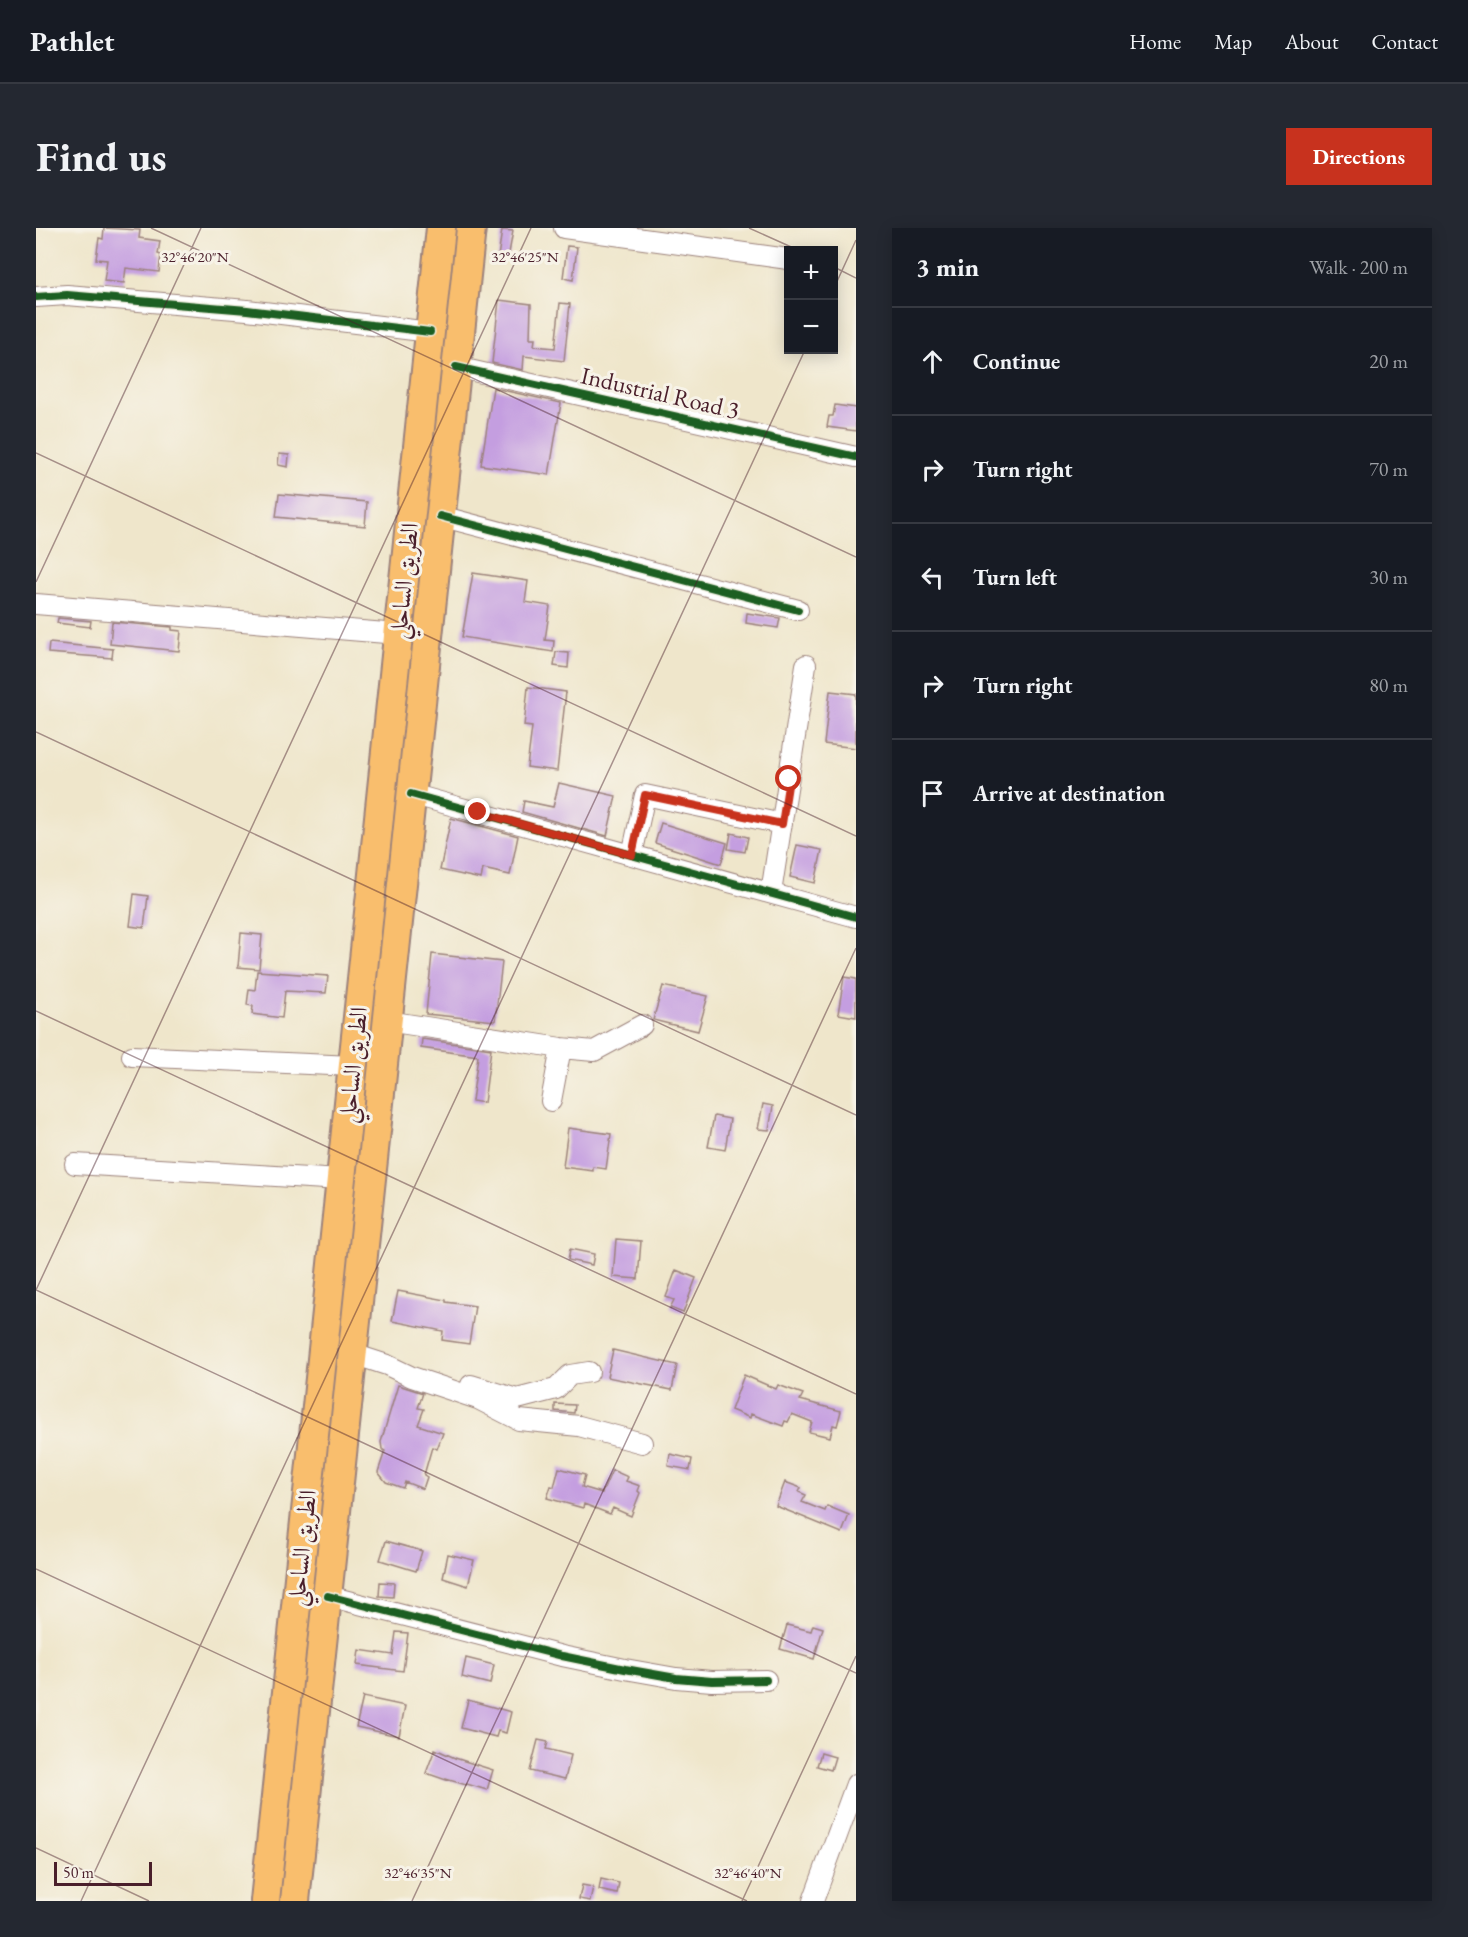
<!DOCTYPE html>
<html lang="en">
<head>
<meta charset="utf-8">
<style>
	body { margin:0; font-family:"EB Garamond",Amiri,serif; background:#242831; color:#f1f3f6 }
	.controls { position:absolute; right:18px; top:18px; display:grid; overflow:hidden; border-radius:0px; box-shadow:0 3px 15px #0003 }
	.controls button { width:54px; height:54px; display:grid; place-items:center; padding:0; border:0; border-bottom:2px solid #363941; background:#171b24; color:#f1f3f6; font:30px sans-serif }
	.scale { position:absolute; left:18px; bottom:15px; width:98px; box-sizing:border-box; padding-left:6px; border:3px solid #4a1f2b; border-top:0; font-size:16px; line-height:21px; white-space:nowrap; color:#4a1f2b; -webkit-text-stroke:4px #f7f3e8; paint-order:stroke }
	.stop { position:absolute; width:18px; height:18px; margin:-14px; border:4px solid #c8321e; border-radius:50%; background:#fff }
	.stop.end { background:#c8321e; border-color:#fff; box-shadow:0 2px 6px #0008 }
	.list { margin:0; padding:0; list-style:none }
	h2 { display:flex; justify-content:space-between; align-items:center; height:78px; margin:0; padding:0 24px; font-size:26px }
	h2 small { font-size:20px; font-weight:400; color:#9ea1a6 }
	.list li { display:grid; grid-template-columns:39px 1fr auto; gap:18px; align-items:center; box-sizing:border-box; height:108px; padding:0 24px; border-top:2px solid #363941 }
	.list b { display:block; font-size:22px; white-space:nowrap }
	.list em { font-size:20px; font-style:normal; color:#9ea1a6 }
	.icon { flex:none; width:33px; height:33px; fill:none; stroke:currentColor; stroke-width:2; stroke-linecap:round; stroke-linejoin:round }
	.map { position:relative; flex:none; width:820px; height:1673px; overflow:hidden; border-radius:0px }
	header { display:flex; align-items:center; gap:36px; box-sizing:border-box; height:84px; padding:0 30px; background:#171b24; border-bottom:2px solid #363941 }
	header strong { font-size:28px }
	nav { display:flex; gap:33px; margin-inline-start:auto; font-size:21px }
	.intro { display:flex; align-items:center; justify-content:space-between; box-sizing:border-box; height:144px; padding:0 36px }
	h1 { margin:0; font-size:42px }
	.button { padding:15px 27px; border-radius:0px; background:#c8321e; color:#fff; font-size:21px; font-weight:700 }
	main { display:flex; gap:36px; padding:0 36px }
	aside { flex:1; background:#171b24; border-radius:0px; box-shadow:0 3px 15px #0003 }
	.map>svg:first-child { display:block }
	.building { fill:#c49ee0 }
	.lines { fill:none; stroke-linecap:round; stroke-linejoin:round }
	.minor-casing { stroke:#9c827b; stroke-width:22 }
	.highway-casing { stroke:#9c827b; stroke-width:32 }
	.minor { stroke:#fff; stroke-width:20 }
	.highway { stroke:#f9be6d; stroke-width:28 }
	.cycleway-casing { stroke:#f7f3e8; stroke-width:11 }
	.cycleway { stroke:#1b5e20; stroke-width:8 }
	.route { stroke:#c8321e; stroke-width:8 }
	.ticks { fill:none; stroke:#4a1f2b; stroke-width:1.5; stroke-opacity:0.45 }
	.labels { text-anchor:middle; stroke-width:6; stroke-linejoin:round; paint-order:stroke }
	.street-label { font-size:24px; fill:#4a1f2b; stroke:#f7f3e8 }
	.ticks-label { font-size:15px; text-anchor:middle; fill:#4a1f2b; stroke:#f7f3e8; stroke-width:6; stroke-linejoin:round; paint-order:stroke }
</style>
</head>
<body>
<header>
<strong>Pathlet</strong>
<nav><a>Home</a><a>Map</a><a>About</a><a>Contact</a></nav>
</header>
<div class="intro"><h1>Find us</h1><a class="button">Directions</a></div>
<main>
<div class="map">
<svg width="820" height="1673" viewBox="0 0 820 1673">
	<rect width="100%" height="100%" fill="#f7f3e8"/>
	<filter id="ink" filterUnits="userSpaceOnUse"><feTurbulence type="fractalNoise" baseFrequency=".0167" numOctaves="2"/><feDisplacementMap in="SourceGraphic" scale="12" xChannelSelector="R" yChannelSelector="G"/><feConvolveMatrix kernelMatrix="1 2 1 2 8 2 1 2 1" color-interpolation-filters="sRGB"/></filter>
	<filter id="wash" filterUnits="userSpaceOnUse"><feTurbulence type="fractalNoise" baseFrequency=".008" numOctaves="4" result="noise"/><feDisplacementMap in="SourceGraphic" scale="24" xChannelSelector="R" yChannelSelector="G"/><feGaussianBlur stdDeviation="1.35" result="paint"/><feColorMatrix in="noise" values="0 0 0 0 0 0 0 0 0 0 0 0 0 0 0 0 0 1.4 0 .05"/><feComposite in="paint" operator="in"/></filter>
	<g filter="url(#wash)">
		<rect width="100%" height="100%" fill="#efe6cb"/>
		<g id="blocks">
			<!-- building -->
			<path class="building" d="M68,0L104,2L103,10L124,13L122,26L125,27L123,44L90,40L88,55L68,53L71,32L60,31L63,10L67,11Z
				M466,2L477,3L472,31L462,29Z
				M531,18L541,19L537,52L527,50Z
				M463,72L495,76L494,111H499L498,118L519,120L524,75L534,76L528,133L488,128L487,142L456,135Z
				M457,160L525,175L513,247L445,237Z
				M799,177L820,180V203L791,199L793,188H797Z
				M243,226L253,227L252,239L242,237Z
				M243,266L331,274L329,298L240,289Z
				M437,345L492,353L489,374L514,378L509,412L518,413L517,424L426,409Z
				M711,385L744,390L742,400L710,395Z
				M22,390L55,393L54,399L21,395Z
				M76,394L136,399V402L145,403L143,423L74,416Z
				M13,415L77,421L76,430L12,425Z
				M520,424L533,425L532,440L518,438Z
				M492,459L530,464L521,543L491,539L496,499L488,498Z
				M794,463L820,466V520L788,516Z
				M523,555L580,568L571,608L486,584L488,573L517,579Z
				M415,590L482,608L474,647L447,641L445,651L404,642Z
				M625,595L691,615L685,636L619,615Z
				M695,605L712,609L709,624L692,621Z
				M761,617L786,622L779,655L754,649Z
				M98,666L112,668L108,700L94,698Z
				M205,705L226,707L223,741L202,739Z
				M396,726L466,734L459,793L390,786Z
				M221,743L292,748L290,765L249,763L246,790L216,786L217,778L211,777L213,761L219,762Z
				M808,749L820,751V789L802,786Z
				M627,758L672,768L662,803L617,792Z
				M386,811L455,821L448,875L436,873L442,828L385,820Z
				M727,876L737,878L733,902L722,901Z
				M678,888L694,891L689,922L672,919Z
				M532,900L575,906L570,941L557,939V943L527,939Z
				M580,1011L605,1013L602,1051L577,1049Z
				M534,1021L558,1026L556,1037L532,1032Z
				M640,1042L660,1050L647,1085L634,1080L638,1072L630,1069Z
				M362,1063L410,1072V1074L439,1078L433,1116L406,1112L407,1103L356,1093Z
				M577,1122L641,1137L636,1162L571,1149Z
				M708,1147L740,1161L742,1157L767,1166L764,1172L805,1183L801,1198L797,1197L794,1209L773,1204L776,1194L756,1186L752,1194L749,1193L747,1198L715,1186L714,1190L695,1182Z
				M362,1157L387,1165L382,1180L388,1181L382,1197L407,1205L401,1221L396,1219L388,1247L391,1249L387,1261L369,1254L367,1260L350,1254L342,1244L349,1223L346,1221L345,1214Z
				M519,1176L539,1177L538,1185L519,1183Z
				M634,1226L656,1231L654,1242L632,1238Z
				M523,1240L549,1247L546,1259L566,1265L576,1242L592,1249L590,1253L604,1258L602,1263L604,1265L595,1288L577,1280L574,1286L548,1276L547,1280L511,1270L515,1258L518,1259Z
				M749,1254L765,1260L763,1264L770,1267L766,1274L789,1283L791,1278L813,1287L806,1305L740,1278Z
				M350,1313L386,1323L380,1343L344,1332Z
				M412,1326L438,1332L432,1358L407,1350Z
				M344,1354L358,1355L357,1369L343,1368Z
				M751,1397L775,1403L777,1397L787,1400L778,1431L744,1421Z
				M360,1404L372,1405L367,1443L321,1437L323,1422L357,1427Z
				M430,1430L458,1437L454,1456L426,1449Z
				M327,1469L369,1478L363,1508L320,1499Z
				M432,1472L475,1484L470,1505L462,1503L460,1509L425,1500Z
				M502,1512L512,1514L510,1521L535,1527L529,1551L494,1543Z
				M399,1521L419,1530L457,1542L451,1562L431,1556L430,1557L410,1551V1552L390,1545Z
				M785,1525L799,1529L795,1542L781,1538Z
				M565,1651L583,1655L581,1666L563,1662Z
				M546,1657L557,1659L554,1673L543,1671Z"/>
		</g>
	</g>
	<g filter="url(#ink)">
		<use href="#blocks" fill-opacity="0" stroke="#9c827b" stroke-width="1.5"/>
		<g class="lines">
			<!-- minor casing -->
			<g class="minor-casing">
				<path id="minor" d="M528,0L752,31
					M0,69L31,67L211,82L394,104
					M420,139L820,229
					M404,288L762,382
					M0,376L362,406
					M375,566L820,689
					M596,627L609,567L746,596
					M735,665L770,437
					M351,793L525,820L558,823L606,797
					M96,828L317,838
					M515,873L525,820
					M39,936L305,952
					M317,1126L351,1137L376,1149L442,1171L483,1192L543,1198L606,1215
					M435,1157L481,1171L520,1161L534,1147L553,1144
					M292,1368L526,1428L589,1441L640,1450L676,1453L730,1452
					M777,1673L820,1556"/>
			</g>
			<!-- highway casing -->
			<g class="highway-casing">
				<path id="highway" d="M229,1673L405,0
					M259,1673L435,0"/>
			</g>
			<!-- minor -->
			<use href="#minor" class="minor"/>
			<!-- highway -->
			<use href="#highway" class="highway"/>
			<!-- cycleway casing -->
			<g class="cycleway-casing">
				<path id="cycleway" d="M0,69L31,67L211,82L394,104
					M420,139L820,229
					M404,288L762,382
					M375,566L820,689
					M292,1368L526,1428L589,1441L640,1450L676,1453L730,1452"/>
			</g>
			<!-- cycleway -->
			<use href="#cycleway" class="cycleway"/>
		</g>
	</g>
	<g class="lines" filter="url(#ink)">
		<!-- route -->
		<path class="route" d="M442,584L596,627L609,567L746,596L753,551"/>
	</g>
	<!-- ticks -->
	<path class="ticks" d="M115,0L820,329M713,0L762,22M798,39L820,50M798,60L820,12M0,225L820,608M0,354L165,0M0,504L820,887M0,783L820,1166M0,1062L820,1445M0,1062L495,0M0,1341L711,1673M0,1620L113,1673M45,1673L769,122M376,1673L820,720M706,1673L820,1428"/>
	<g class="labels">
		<!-- street labels -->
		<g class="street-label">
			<text transform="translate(624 165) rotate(13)" y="8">Industrial Road 3</text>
			<text transform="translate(368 353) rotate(-84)" y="8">الطريق الساحلي</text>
			<text transform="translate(317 837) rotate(-84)" y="8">الطريق الساحلي</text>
			<text transform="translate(266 1320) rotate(-84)" y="8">الطريق الساحلي</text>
		</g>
	</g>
	<g class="ticks-label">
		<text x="159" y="34">32°46'20"N</text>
		<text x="489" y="34">32°46'25"N</text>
		<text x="382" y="1650">32°46'35"N</text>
		<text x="712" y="1650">32°46'40"N</text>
	</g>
</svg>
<div class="controls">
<button>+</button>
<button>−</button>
</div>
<div class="scale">50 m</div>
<div class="stop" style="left:753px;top:551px"></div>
<div class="stop end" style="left:442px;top:584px"></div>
</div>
<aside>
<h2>3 min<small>Walk · 200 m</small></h2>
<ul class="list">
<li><svg class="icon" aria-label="ahead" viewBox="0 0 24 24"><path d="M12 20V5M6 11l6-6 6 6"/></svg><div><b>Continue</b></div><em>20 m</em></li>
<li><svg class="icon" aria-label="right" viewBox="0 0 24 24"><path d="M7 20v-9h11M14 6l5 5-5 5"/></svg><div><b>Turn right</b></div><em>70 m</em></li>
<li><svg class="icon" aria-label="left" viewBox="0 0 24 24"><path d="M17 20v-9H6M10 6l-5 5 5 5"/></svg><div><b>Turn left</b></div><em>30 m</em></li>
<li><svg class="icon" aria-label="right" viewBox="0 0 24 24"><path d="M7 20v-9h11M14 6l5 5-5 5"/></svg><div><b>Turn right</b></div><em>80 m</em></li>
<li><svg class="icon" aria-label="arrive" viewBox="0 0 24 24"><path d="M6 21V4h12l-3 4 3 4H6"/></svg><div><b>Arrive at destination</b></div></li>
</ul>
</aside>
</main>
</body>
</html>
